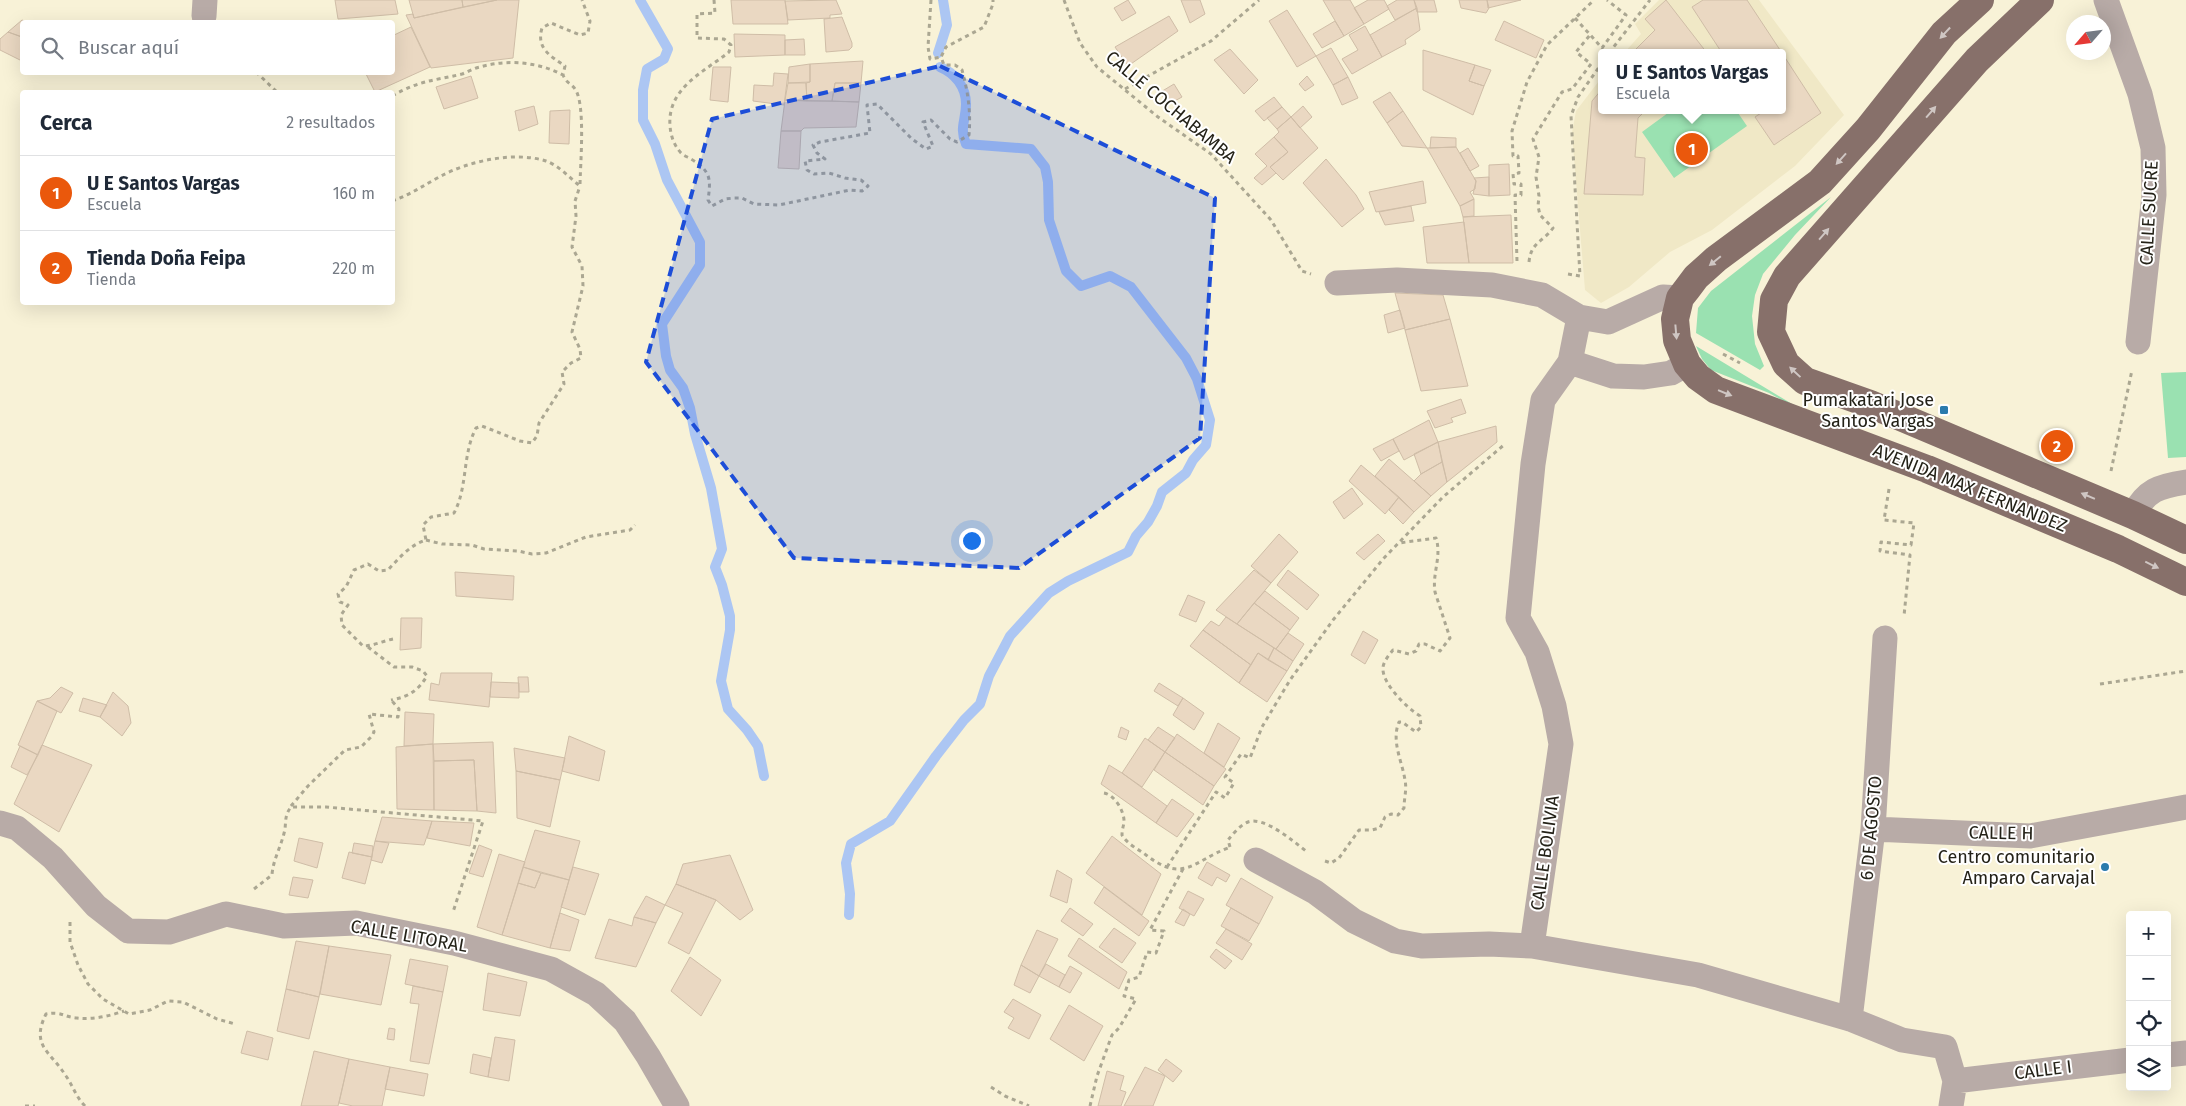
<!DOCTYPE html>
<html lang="es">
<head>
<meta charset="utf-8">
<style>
	body { margin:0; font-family:"Fira Sans",sans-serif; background:#f6f6f7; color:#1f2937 }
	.controls { position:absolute; right:15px; bottom:15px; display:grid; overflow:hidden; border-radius:5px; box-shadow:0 5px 20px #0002 }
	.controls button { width:45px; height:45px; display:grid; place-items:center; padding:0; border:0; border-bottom:1px solid #e0e1e3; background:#fff; color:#1f2937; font:25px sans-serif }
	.compass { position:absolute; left:2066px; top:15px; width:45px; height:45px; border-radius:50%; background:#fff; box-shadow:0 5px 20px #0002; rotate:242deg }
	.you { position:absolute; left:971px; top:540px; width:18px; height:18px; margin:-12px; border:4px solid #fff; border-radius:50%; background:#1a73e8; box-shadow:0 0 0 8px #1a73e833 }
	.badge { display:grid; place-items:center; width:32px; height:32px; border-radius:50%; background:#ea580c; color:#fff; font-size:16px; font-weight:700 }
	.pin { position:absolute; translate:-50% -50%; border:2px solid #fff; box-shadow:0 1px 5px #0006 }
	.popup { position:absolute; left:1598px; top:49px; width:188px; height:65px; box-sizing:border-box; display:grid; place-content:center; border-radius:5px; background:#fff; filter:drop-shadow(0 1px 4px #0005); font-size:16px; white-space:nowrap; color:#747a83 }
	.popup b { font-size:19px; color:#1f2937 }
	.popup::after { content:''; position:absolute; left:50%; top:100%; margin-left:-10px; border:10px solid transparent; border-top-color:#fff }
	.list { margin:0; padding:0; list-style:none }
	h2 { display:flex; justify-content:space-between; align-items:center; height:65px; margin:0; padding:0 20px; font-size:21px }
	h2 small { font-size:16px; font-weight:400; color:#747a83 }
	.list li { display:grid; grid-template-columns:32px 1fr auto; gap:15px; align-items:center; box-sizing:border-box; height:75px; padding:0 20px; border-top:1px solid #e0e1e3 }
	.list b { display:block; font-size:19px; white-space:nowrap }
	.list p { margin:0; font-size:16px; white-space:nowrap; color:#747a83 }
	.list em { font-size:16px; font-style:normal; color:#747a83 }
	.icon { flex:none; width:28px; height:28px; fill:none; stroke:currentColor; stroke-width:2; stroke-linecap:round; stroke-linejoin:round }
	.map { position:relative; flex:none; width:2186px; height:1106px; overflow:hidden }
	.search { position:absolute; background:#fff; box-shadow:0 5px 20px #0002; left:20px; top:20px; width:375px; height:55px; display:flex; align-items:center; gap:12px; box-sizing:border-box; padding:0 18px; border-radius:5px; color:#747a83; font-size:19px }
	.panel { position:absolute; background:#fff; box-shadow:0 5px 20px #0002; left:20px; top:90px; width:375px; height:215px; border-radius:5px }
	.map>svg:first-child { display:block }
	.built { fill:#f0e8c6 }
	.green { fill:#9ae1b1 }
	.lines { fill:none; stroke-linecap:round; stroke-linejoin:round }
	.stream { stroke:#acc6f3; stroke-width:10 }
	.building { fill:#ead8c2; stroke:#cfbda7 }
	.path { stroke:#aba792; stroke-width:3; stroke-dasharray:4 4; stroke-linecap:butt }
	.street { stroke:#b8aba7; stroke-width:25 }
	.primary { stroke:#87706a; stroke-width:28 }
	.oneway { fill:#cfc6c3 }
	.marked { fill:#1d4ed8; fill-opacity:0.2; stroke:#1d4ed8; stroke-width:4; stroke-dasharray:10 6; stroke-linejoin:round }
	.poi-dot { fill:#2b7bad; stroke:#fff; stroke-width:2 }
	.labels { text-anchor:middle; stroke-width:4; stroke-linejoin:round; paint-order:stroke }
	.street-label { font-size:18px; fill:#242218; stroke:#fff }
	.poi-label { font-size:18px; fill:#242218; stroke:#fff; text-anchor:end }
</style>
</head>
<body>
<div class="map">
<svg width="2186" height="1106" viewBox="0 0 2186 1106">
	<rect width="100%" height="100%" fill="#f8f2d7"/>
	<!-- built -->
	<path class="built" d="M1659,0H1759L1844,115L1795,166L1712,230L1670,252L1629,287L1601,303L1585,290L1572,133L1576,111L1602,77V110H1782V53H1624L1641,34L1635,24Z"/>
	<!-- green -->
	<path class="green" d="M1672,110H1736L1747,126L1674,178L1642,132Z
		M1831,197L1795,235L1763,274L1755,295L1752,316L1755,344L1764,366L1760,370L1696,333L1698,308L1711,291Z
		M1696,346L1822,422L1769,393L1711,370L1702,359Z
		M2186,372V457L2168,458L2161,373Z"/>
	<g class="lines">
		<!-- stream -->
		<path class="stream" d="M640,0L668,49L664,59L647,69L643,90V120L655,144L667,180L700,242V265L662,324L666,356L670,370L683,388L690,408L695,434L711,488L722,549L715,567L722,585L730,616V630L721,681L728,709L747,730L758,746L764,776
			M938,53L947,25L943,0
			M849,915L850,894L846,863L851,844L890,821L936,756L964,720L980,704L989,676L1010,636L1049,593L1068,581L1128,552L1136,536L1148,522L1157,506L1162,492L1186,473L1193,460L1206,445L1210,420L1197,379L1186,358L1131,287L1110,276L1081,286L1066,271L1049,220L1048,182L1045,167L1031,149L966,144C959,127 966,121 966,104C966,87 955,73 940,67"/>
	</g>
	<!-- building -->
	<path class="building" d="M335,0H395L398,14L338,19Z
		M409,0H462L463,7L414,18Z
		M462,0H497L463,7Z
		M497,0H519L513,58L431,68L406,15L413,14L414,18Z
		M731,0H785L788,24H733Z
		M836,0L842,14L830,15V18L788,20L785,1Z
		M1128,0L1136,13L1122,21L1114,8Z
		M1181,0H1200L1205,14L1190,23Z
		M1323,0H1350L1364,24L1344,36Z
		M1368,0H1384L1389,9L1364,24L1354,8Z
		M1397,0H1414L1417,8L1395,20L1387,6Z
		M1414,0H1434L1437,12H1417Z
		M1459,0H1487L1489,8L1486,13L1461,8Z
		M1487,0H1521L1488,8Z
		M1666,0L1707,53H1632L1655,30L1645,19Z
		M1703,0H1747L1782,53H1722L1692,7Z
		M1417,8L1420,30L1405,40L1406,44L1382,57L1370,35Z
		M1287,10L1316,56L1297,67L1269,21Z
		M1169,16L1178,31L1128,66L1115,47Z
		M842,17L852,43V47L849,50L826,52L824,19Z
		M22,20L28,22H22V37L8,32Z
		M1335,21L1344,36L1322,48L1313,34Z
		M1504,21L1544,40L1536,58L1495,40Z
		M1365,26L1382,57L1352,74L1342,59L1358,50L1349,35Z
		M411,27L430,67L375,92L365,72H392V36Z
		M8,32L22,37V61L0,50V39Z
		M734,34L785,35V55L735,57Z
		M804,39L805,55H785V40Z
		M1331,48L1348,77L1333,85L1316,56Z
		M1230,49L1258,80L1244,94L1214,60Z
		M1423,50L1475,65L1469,81L1484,86L1473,115L1423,90Z
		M1782,53L1821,113L1774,145L1755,117L1761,113L1759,110H1782Z
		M863,61L861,83H835L832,101H807L806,83L810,82V64Z
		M810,64V82L788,83L789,67Z
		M1475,65L1491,70L1484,86L1469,81Z
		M713,67H731L728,102L710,100Z
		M774,73L788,74L784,105L753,101L754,85L773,86Z
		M471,76L478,98L444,109L436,87Z
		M1307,76L1314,85L1305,91L1299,84Z
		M1348,77L1358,98L1342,105L1333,85Z
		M788,83H806L807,101L785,100Z
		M835,83H861L859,102L832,101Z
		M1174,84L1182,97L1171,103L1159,93Z
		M1602,89V110H1646L1638,118L1635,157L1645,158L1643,195L1584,194L1592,101Z
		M1390,92L1403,111L1387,123L1373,102Z
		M1274,97L1282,107L1264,121L1255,111Z
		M785,100L859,102L856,127L804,128L801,131H781Z
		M534,106L538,124L519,131L515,111Z
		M1303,106L1312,117L1300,128L1291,117Z
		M1282,107L1291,117L1277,129L1267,118Z
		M570,110L569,144L549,143L550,111Z
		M1403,111L1427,148L1402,146L1387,123Z
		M1291,117L1318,148L1283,180L1270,167L1288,152L1274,137L1279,132L1277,129Z
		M781,131H801L799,169L778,168Z
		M1274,137L1288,152L1270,167L1276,173L1262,185L1254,178L1267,166L1255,154Z
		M1431,137L1456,138V147L1430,148Z
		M1456,147L1476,181L1475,189L1470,192L1474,199L1460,206L1427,148Z
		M1468,148L1479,166L1470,171L1460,153Z
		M1326,159L1356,195L1364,209L1342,227L1303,183Z
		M1509,164L1510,195L1489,196V165Z
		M1489,177V196L1473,194L1476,181L1474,178Z
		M1423,181L1426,203L1376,212L1369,192Z
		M1474,199V216L1463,217L1460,206Z
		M1411,206L1414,221L1385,225L1379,212Z
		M1511,215L1513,263H1469L1463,217Z
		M1464,222L1469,263H1427L1423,227Z
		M1395,293L1443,295L1450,319L1405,330Z
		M1400,310L1405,328L1388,333L1384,315Z
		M1450,319L1468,386L1421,391L1405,330Z
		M1461,399L1466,413L1451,418L1453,422L1435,428L1427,411Z
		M1429,420L1438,442L1404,460L1393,439Z
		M1496,426L1497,442L1447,482L1438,442Z
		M1393,439L1399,451L1381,461L1373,449Z
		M1438,442L1442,462L1421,474L1414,454Z
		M1389,459L1431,496L1414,512L1375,476Z
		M1442,462L1447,482L1431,496L1414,481L1421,474Z
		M1361,465L1399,497L1385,514L1349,481Z
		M1352,488L1363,504L1344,519L1333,502Z
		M1399,497L1414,512L1403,524L1389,510Z
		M1279,534L1298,552L1271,583L1251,566Z
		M1378,534L1385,541L1364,560L1356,553Z
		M1254,570L1271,583L1237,624L1216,610Z
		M1288,570L1319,595L1307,610L1277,585Z
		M455,572L514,576L513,600L456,596Z
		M1265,591L1299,618L1290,630L1254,603Z
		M1188,595L1205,602L1196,622L1179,615Z
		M1254,603L1290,630L1276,649L1237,624Z
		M1226,617L1274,648L1268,660L1258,653L1251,665L1203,630L1211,621L1219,626Z
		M401,618H422L421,648L400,650Z
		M1203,630L1251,665L1239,683L1190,646Z
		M1363,631L1378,640L1365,664L1351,655Z
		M1288,633L1304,644L1293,661L1276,649Z
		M1274,648L1293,661L1287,671L1268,660Z
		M1258,653L1287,671L1267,702L1239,683Z
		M441,673H492L489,707L429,700L431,683L439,685Z
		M518,677H528L529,692H519Z
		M491,682L519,683V698L490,697Z
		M1159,683L1183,698L1178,706L1154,691Z
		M61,687L73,693L61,713L37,701L50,698Z
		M113,692L128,706L131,723L122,736L100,717Z
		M83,698L107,705L100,717L79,711Z
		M1183,698L1204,713L1194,730L1173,715Z
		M37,701L57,711L38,755L18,745Z
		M405,712L434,714L433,744L404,746Z
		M1218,723L1240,738L1224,767L1204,753Z
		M1121,727L1129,731L1126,740L1118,737Z
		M1158,727L1175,738L1165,752L1148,740Z
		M1177,734L1226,769L1214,786L1165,752Z
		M569,736L605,751L599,781L562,771Z
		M1145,738L1165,752L1142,787L1122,773Z
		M493,742L496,813L477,811L474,760L434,761L433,744Z
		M433,744L434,810L397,809L396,747Z
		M42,745L92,765L59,832L14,804Z
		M20,746L38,755L27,775L11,767Z
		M514,748L565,758L560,780L516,771Z
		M1165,752L1214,786L1203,805L1154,770Z
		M474,760L477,811L434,810V761Z
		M1109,765L1122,773L1167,806L1156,823L1101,784Z
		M516,771L560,780L550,827L517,818Z
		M1172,799L1194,814L1177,837L1156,823Z
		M382,817L432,821L424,845L375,841Z
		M432,821L474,823L470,846L427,838Z
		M535,830L580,841L569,880L523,867Z
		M1112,836L1161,874L1142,915L1086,873Z
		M299,838L323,843L317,868L294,861Z
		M375,841L389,843L382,863L371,860Z
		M354,843L373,846L372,857L352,853Z
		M479,845L492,850L483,877L469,873Z
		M349,852L372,857L365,884L342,878Z
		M499,854L525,862L502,935L477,927Z
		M730,855L753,910L740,920L716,900L676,884L683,864Z
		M1207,862L1230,875L1226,882L1217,877L1212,886L1198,878Z
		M523,867L541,873L535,888L518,883Z
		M573,867L599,874L585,915L561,907Z
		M1057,870L1072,879L1067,903L1050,896Z
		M541,873L569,880L550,948L502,935L518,883L535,888Z
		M293,877L313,880L308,898L289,895Z
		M1241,878L1273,897L1259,924L1226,905Z
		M676,884L716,900L689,954L668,943L683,913L665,905Z
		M1104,887L1149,921L1139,936L1094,903Z
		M1188,891L1204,899L1194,916L1179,908Z
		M646,896L665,905L656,923L634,917Z
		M1070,908L1093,924L1083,936L1061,921Z
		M1231,908L1259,924L1249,941L1221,926Z
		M1183,909L1190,914L1184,926L1175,922Z
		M560,913L579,920L570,951L550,948Z
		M634,917L656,923L636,967L595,958L609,919L632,926Z
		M1114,928L1136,943L1122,963L1099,947Z
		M1226,929L1252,944L1242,960L1216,943Z
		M1037,930L1058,939L1039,976L1021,965Z
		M1079,938L1127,972L1119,989L1068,956Z
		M296,941L329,946L319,997L286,989Z
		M329,946L391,955L381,1005L320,994Z
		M1216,949L1232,961L1225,969L1210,957Z
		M690,957L721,980L701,1016L671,991Z
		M410,959L448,966L443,992L405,984Z
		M1046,964L1065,975L1059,987L1039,976Z
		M1021,965L1039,976L1030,993L1014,985Z
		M1070,966L1082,973L1070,993L1059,987Z
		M488,973L527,982L520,1016L483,1010Z
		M413,986L443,992L429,1064L410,1061L419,1004L410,1003Z
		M286,989L319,997L309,1039L277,1031Z
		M1013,999L1041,1015L1029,1039L1008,1028L1014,1018L1004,1012Z
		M1069,1005L1103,1026L1084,1061L1050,1039Z
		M389,1028L395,1029L394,1040L387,1039Z
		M247,1031L273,1038L268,1060L241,1053Z
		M495,1037L515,1040L509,1081L488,1077Z
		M314,1051L349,1059L338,1106H301Z
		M473,1054L491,1058L488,1077L470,1073Z
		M349,1059L390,1067L382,1106H353L339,1103Z
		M1166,1059L1182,1071L1173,1082L1158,1070Z
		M390,1067L428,1074L424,1096L385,1089Z
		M1145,1067L1165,1076L1153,1106H1124Z
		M1107,1071L1124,1076L1120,1090L1126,1092L1121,1106H1098Z"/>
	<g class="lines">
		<!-- path -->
		<path class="path" d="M714,0L715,13L697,14V38L724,39L731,45L729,52C704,72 667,88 670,126C671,137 674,145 681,153C684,156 688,157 691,159C711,171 711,179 708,200L712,206L725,199L734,198H742L754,204L779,205L850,190L862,191L868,186L861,180L845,178L829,173L814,174L807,170L805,161L825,159L817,153L813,145L820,142L870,133L867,105L877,104L912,139L926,149L933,146L923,122L931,120L950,139L957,142L969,135C971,112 968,92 962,70L955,65H944L941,57L946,47L984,27L993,4V0
			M931,0L928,47L930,59L941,57
			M1064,0L1080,43L1097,67L1158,117L1211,154L1271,220L1302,271L1311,274
			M1575,18L1602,48L1626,15L1607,0
			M1609,53L1650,0
			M256,72L277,92
			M1125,89L1211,41L1259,0
			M392,96C420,80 433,81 462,74C468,72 474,68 480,67C508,59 538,62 563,75L565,66C550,56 536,48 542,28L551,23L580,35L588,33L590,21L582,0
			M392,201C410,195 424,185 441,176C469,161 514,151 546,161C558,165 570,178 580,186C580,167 586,104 575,89C571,83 567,84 563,75
			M1517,261L1515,195H1521V184H1514L1513,174L1519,173L1518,156H1513L1512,131L1527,82L1547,45L1594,0
			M1529,262C1531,242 1543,242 1553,228L1540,215L1538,206L1539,196L1536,177L1539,157L1533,139L1562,92L1572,89L1591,64L1576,52L1590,35
			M1568,274L1580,276L1571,116L1578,97L1602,63
			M1723,354L1740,363
			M2111,471L2132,370
			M1889,489L1884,520L1914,523L1911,545L1881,542L1880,551L1910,555L1904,616
			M426,540L442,544L472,545L484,549L518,551L532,554L546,553L586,537L630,530L635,525
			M393,639C383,641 373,646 363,646L342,625L341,615L348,605L340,602L338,594L346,587L354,570L368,564L379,571L388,570C399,558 410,545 426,540L423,525L431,517L454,513C468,487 462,455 476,428L482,426L520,441L532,443L537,436L539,423L564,384L562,372L571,363L581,358L580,349L572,332L583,286L582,266L572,247L576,216L575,201L580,186
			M368,647L394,667H412L423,671L427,676C418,691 408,697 391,700
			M2100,684L2186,671
			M1104,793C1115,795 1125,812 1124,823C1123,827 1122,831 1122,835C1127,844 1138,849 1146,855C1184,884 1193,861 1228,848
			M291,806L308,786L345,750L361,747L372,736L374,732L369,714L398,717L399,709L391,700
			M1230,847L1228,840C1233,834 1240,825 1248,822C1264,816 1293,841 1306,851
			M1325,861L1331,863L1339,858L1359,830H1372L1380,828L1385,817L1391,814L1398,815L1404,808C1404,798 1407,790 1405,780C1402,761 1391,741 1399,722H1402L1416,732L1421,727L1420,716C1408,709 1381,683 1383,667C1384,661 1389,655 1393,650L1409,654L1416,651L1419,644H1425L1440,651L1450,638L1435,592C1432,573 1442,557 1436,538L1399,543
			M1167,867L1216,792L1225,798L1234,783L1225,777L1241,754L1250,758L1262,727L1290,680L1333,620L1384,558L1443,497L1505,444
			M254,889L272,875C273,859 282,845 285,829C286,819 285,815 291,807H326L483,821L453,912
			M70,922V942L78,965L88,984L103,999L129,1014L150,1010L168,1001L183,1002L217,1019L235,1024
			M991,1087L1005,1096L1029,1106
			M25,1106H35
			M85,1106C76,1097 73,1086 66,1076C51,1052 30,1046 46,1014C62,1011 63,1017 77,1018C92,1020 110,1016 124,1011
			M1090,1106L1097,1076L1112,1035L1119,1028L1136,999L1124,996L1129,980L1139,977L1147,952L1156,953L1164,931L1150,930L1183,869"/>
		<!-- street -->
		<path class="street" d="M2106,0L2140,94L2153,148L2154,195L2138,342
			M204,16L205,0
			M1337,283L1397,280L1492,285L1542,295L1579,317L1608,322L1663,297L1680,298
			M1570,362L1613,376L1644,377L1671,373L1687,364
			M2133,515C2146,490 2159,486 2186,482
			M0,823L17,828L53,858L96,906L128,931L169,932L226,914L284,926L356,923L454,943L551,969L596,994L625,1021L648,1056L677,1106
			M1873,829L2030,836L2186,807
			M1256,860L1315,892L1354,921L1395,941L1422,946L1489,944L1532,946L1698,975L1850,1019L1902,1040L1945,1047L1955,1081L1951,1106
			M1532,946L1561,744L1554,706L1537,652L1518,618L1533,464L1543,400L1570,362L1579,317
			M1850,1019L1873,829L1885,638
			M2167,1055L2186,1053
			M1955,1081L2130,1060"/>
		<!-- primary -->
		<path class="primary" d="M1980,0L1944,33L1868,129L1820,182L1716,259L1696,277L1687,289L1680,298L1675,319L1677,340L1687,364L1698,377L1716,390L1927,469L2118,549L2186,582
			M2040,0L1977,60L1787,276L1774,300L1771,332L1786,364L1805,381L1870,404L2133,515L2186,540"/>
	</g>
	<!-- one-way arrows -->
	<defs><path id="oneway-solid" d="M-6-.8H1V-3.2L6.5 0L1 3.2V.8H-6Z" transform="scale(1.25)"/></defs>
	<g class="oneway">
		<use href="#oneway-solid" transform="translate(1945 33) rotate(133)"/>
		<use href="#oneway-solid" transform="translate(1931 112) rotate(-49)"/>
		<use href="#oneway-solid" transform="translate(1841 159) rotate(132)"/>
		<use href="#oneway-solid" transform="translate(1824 234) rotate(-49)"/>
		<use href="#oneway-solid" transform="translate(1715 261) rotate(141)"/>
		<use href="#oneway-solid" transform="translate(1676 332) rotate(85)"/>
		<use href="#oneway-solid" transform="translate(1795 372) rotate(-137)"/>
		<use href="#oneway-solid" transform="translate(1725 393) rotate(22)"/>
		<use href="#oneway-solid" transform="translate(2088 496) rotate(-157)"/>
		<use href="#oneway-solid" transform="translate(2152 565) rotate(26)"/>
	</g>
	<!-- marked area -->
	<path class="marked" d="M940,66L1215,198L1200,438L1019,568L794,558L646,362L712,119Z"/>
	<!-- markers -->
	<g class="poi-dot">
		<rect x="1939" y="405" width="10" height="10" rx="2.5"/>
		<circle cx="2105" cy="867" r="5"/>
	</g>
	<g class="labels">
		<!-- street labels -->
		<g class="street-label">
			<text transform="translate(1171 107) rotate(40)" y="6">CALLE COCHABAMBA</text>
			<text transform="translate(2149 213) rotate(-87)" y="6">CALLE SUCRE</text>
			<text transform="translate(1970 488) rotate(22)" y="6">AVENIDA MAX FERNANDEZ</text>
			<text transform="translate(1871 828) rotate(-85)" y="6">6 DE AGOSTO</text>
			<text transform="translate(2001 833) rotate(1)" y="6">CALLE H</text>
			<text transform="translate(1545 853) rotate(-82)" y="6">CALLE BOLIVIA</text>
			<text transform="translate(409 936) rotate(10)" y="6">CALLE LITORAL</text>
			<text transform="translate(2043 1070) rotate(-7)" y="6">CALLE I</text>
		</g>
		<!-- poi labels -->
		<g class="poi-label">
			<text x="1934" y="406">Pumakatari Jose<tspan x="1934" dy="21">Santos Vargas</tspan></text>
			<text x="2095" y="863">Centro comunitario<tspan x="2095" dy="21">Amparo Carvajal</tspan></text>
		</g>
	</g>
</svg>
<div class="controls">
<button>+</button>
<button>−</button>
<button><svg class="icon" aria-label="locate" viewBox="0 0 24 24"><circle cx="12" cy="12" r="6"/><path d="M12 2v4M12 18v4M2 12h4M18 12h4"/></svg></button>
<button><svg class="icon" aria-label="layers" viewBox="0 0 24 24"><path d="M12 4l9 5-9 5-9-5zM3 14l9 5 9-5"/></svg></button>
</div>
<svg class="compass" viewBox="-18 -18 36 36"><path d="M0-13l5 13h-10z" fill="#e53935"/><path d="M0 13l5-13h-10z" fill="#747a83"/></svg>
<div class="you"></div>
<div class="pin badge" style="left:1692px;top:149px">1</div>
<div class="popup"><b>U E Santos Vargas</b>Escuela</div>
<div class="pin badge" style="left:2057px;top:446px">2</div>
<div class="search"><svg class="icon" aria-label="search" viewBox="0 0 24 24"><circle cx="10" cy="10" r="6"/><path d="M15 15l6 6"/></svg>Buscar aquí</div>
<section class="panel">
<h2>Cerca<small>2 resultados</small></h2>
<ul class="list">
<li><span class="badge">1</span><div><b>U E Santos Vargas</b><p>Escuela</p></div><em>160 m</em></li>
<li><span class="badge">2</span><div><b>Tienda Doña Feipa</b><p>Tienda</p></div><em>220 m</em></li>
</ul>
</section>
</div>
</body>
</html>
